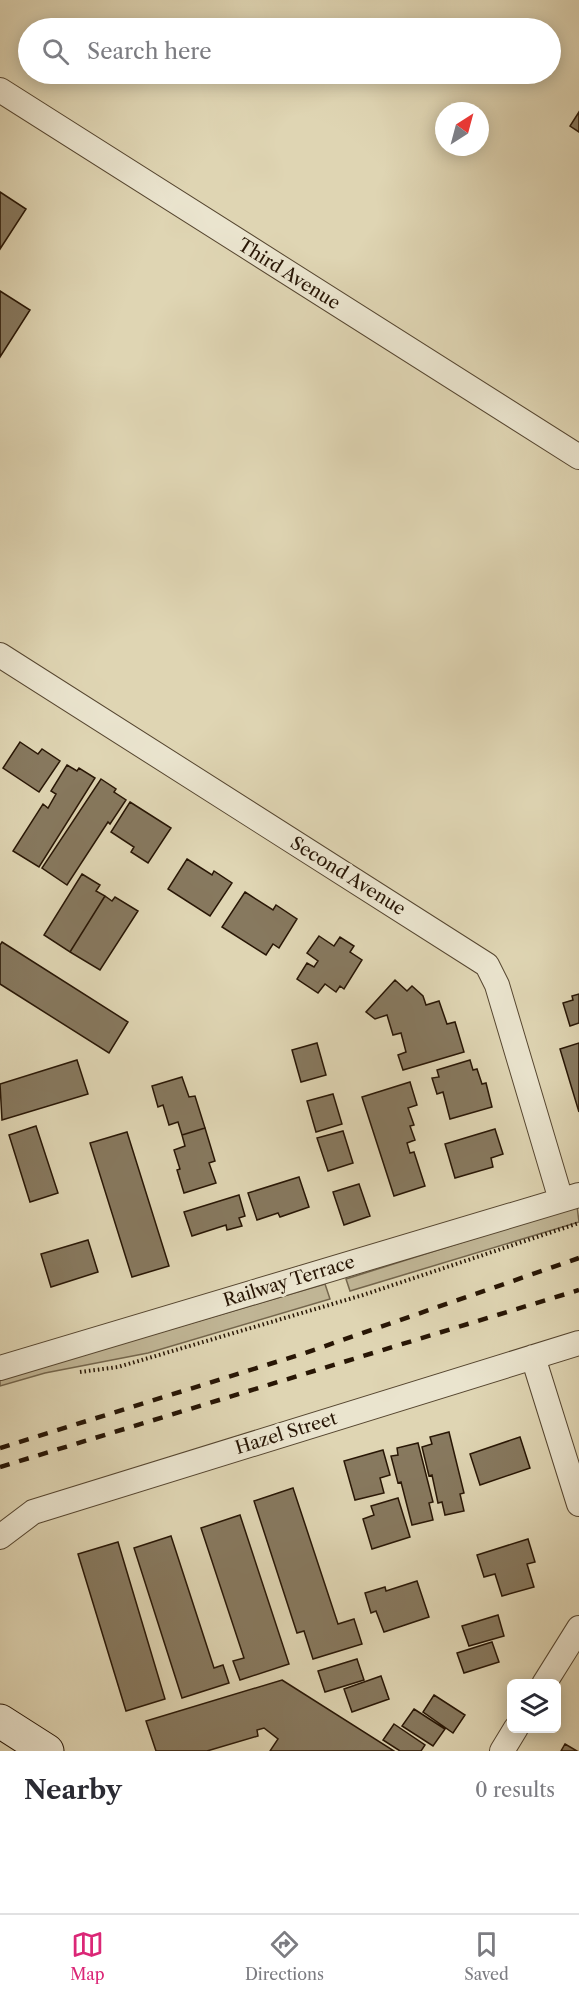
<!DOCTYPE html>
<html lang="en">
<head>
<meta charset="utf-8">
<style>
	body { margin:0; font-family:"Libre Caslon Text",serif; background:#f7f7f7; color:#2b2b33 }
	.controls { position:absolute; right:18px; bottom:18px; display:grid; overflow:hidden; border-radius:9px; box-shadow:0 3px 15px #0003 }
	.controls button { width:54px; height:54px; display:grid; place-items:center; padding:0; border:0; border-bottom:2px solid #e1e1e2; background:#fff; color:#2b2b33; font:30px sans-serif }
	.compass { position:absolute; left:435px; top:102px; width:54px; height:54px; border-radius:50%; background:#fff; box-shadow:0 3px 15px #0003; rotate:36deg }
	.list { margin:0; padding:0; list-style:none }
	h2 { display:flex; justify-content:space-between; align-items:center; height:78px; margin:0; padding:0 24px; font-size:26px }
	h2 small { font-size:20px; font-weight:400; color:#7c7c81 }
	.icon { flex:none; width:33px; height:33px; fill:none; stroke:currentColor; stroke-width:2; stroke-linecap:round; stroke-linejoin:round }
	.map { position:relative; flex:none; width:579px; height:1751px; overflow:hidden }
	.search { position:absolute; background:#fff; box-shadow:0 3px 15px #0003; left:18px; right:18px; top:18px; height:66px; display:flex; align-items:center; gap:15px; box-sizing:border-box; padding:0 21px; border-radius:33px; color:#7c7c81; font-size:22px }
	.sheet { height:162px; background:#fff }
	nav { display:flex; justify-content:space-around; align-items:center; box-sizing:border-box; height:84px; border-top:2px solid #e1e1e2; background:#fff; font-size:16px; color:#7c7c81 }
	nav a { display:grid; justify-items:center; gap:3px }
	nav .on { color:#db2777 }
	.map>svg:first-child { display:block }
	.green { fill:#c0b595; stroke:#74664d; stroke-width:1.5 }
	.building { fill:#87795f; stroke:#281605; stroke-width:1.5 }
	.lines { fill:none; stroke-linecap:round; stroke-linejoin:round }
	.minor-casing { stroke:#564630; stroke-width:26 }
	.secondary-casing { stroke:#281605; stroke-width:35 }
	.path { stroke:#281605; stroke-width:4; stroke-dasharray:1.5 3; stroke-linecap:butt }
	.minor { stroke:#eae4ce; stroke-width:24 }
	.secondary { stroke:#eae4ce; stroke-width:33 }
	.rail { stroke:#281605; stroke-width:4.5; stroke-dasharray:10 10; stroke-linecap:butt }
	.labels { text-anchor:middle; stroke-width:6; stroke-linejoin:round; paint-order:stroke }
	.street-label { font-size:18px; fill:#281605; stroke:#eae4ce }
</style>
</head>
<body>
<div class="map">
<svg width="579" height="1751" viewBox="0 0 579 1751">
	<rect width="100%" height="100%" fill="#dfd5b3"/>
	<filter id="stains"><feTurbulence type="fractalNoise" baseFrequency=".00333" numOctaves="4"/><feColorMatrix values="0 0 0 0 .2 0 0 0 0 .09 0 0 0 0 .02 0 0 0 .5 -.17"/></filter>
	<radialGradient id="worn" r=".72"><stop offset=".6" stop-color="#630" stop-opacity="0"/><stop offset="1" stop-color="#630" stop-opacity=".3"/></radialGradient>
	<!-- green -->
	<path class="green" d="M577,1206L579,1222L350,1291L346,1279Z
		M325,1284L330,1299L148,1353L45,1373L0,1386V1379Z"/>
	<!-- building -->
	<path class="building" d="M579,112V132L570,126Z
		M0,192L26,209L0,249Z
		M0,291L30,310L0,357Z
		M20,742L38,754L42,749L60,761L39,792L3,768Z
		M67,765L77,771L79,768L95,778L39,867L13,851L43,804L48,808L56,794L51,791Z
		M101,779L116,789L114,792L126,800L110,824L108,822L67,885L42,868Z
		M130,802L171,828L148,863L131,852L134,847L111,832Z
		M187,859L212,875L214,871L232,883L210,916L168,889Z
		M82,874L100,885L96,891L105,896L70,952L44,935Z
		M245,892L273,910L276,905L297,919L279,948L273,944L266,955L222,927Z
		M105,896L112,901L115,897L138,911L100,970L70,952Z
		M319,936L334,946L340,937L354,946L350,952L362,960L344,989L340,986L336,992L325,984L318,993L297,979L307,963L314,967L318,961L307,953Z
		M2,942L128,1022L109,1053L0,984V945Z
		M395,980L407,991L412,986L423,996L426,1005L439,1001L447,1024L455,1022L464,1052L403,1070L398,1055L406,1052L401,1033L393,1035L387,1015L375,1019L366,1012Z
		M579,994V1023L570,1026L563,1003L573,1000L572,996Z
		M317,1043L326,1075L301,1082L292,1050Z
		M579,1043V1112L560,1049Z
		M77,1060L88,1094L2,1120L0,1084Z
		M470,1060L473,1070L477,1069L482,1084L486,1083L492,1107L450,1119L443,1092L437,1094L432,1078L439,1077L437,1070Z
		M182,1077L189,1097L195,1096L205,1128L182,1135L178,1122L169,1125L163,1105L158,1107L152,1086Z
		M410,1082L417,1105L408,1108L414,1125L410,1126L415,1140L407,1143L410,1153L414,1152L425,1186L394,1196L362,1097Z
		M333,1094L342,1124L316,1132L307,1101Z
		M36,1126L58,1193L30,1202L9,1135Z
		M205,1128L215,1161L209,1163L216,1183L184,1193L177,1170L180,1169L174,1150L185,1146L182,1135Z
		M495,1129L503,1154L491,1158L493,1167L455,1178L445,1144Z
		M343,1131L353,1163L328,1171L317,1138Z
		M127,1132L169,1266L132,1277L90,1143Z
		M299,1177L309,1207L280,1217L278,1213L257,1220L248,1193Z
		M359,1184L370,1216L344,1225L333,1192Z
		M239,1195L245,1216L239,1218L242,1226L227,1230L226,1225L192,1236L184,1212Z
		M88,1240L98,1272L51,1287L41,1254Z
		M449,1432L464,1493L460,1494L464,1511L445,1515L442,1502L438,1503L432,1475L429,1476L422,1447L432,1444L430,1437Z
		M520,1437L530,1468L480,1485L470,1454Z
		M418,1443L433,1502L429,1503L433,1520L412,1525L401,1482L398,1483L391,1456L398,1455L397,1448Z
		M383,1450L390,1475L380,1478L384,1493L355,1500L344,1461Z
		M293,1488L338,1624L354,1619L362,1644L313,1659L304,1631L297,1633L254,1501Z
		M398,1498L410,1537L372,1549L363,1519L374,1515L371,1506Z
		M240,1515L289,1664L240,1680L233,1661L244,1658L201,1528Z
		M171,1536L214,1668L223,1665L229,1683L182,1698L134,1548Z
		M528,1539L535,1562L527,1564L534,1587L502,1596L495,1574L484,1577L477,1555Z
		M118,1542L165,1699L126,1711L78,1554Z
		M417,1581L429,1617L384,1632L376,1611L371,1613L365,1593L385,1587L386,1591Z
		M498,1615L504,1636L469,1646L462,1626Z
		M492,1642L499,1662L464,1673L457,1653Z
		M357,1659L364,1680L325,1692L318,1671Z
		M381,1676L389,1699L352,1712L344,1689Z
		M282,1680L394,1751H270L278,1739L264,1728L257,1730L258,1736L207,1751H156L146,1721Z
		M434,1695L465,1715L453,1733L423,1712Z
		M414,1709L445,1729L433,1746L402,1726Z
		M394,1724L425,1745L421,1751H400L383,1740Z
		M565,1744L577,1751H561Z"/>
	<g class="lines">
		<!-- minor casing -->
		<g class="minor-casing">
			<path id="minor" d="M0,90L579,457
				M0,655L487,965L497,985L561,1200
				M533,1357L579,1504
				M0,1368L579,1195
				M0,1537L33,1512L579,1343
				M544,1684L579,1628
				M502,1751L516,1728"/>
		</g>
		<!-- secondary casing -->
		<g class="secondary-casing">
			<path id="secondary" d="M0,1721L47,1751"/>
		</g>
		<!-- path -->
		<path class="path" d="M80,1372L118,1367L363,1295L579,1223"/>
		<!-- minor -->
		<use href="#minor" class="minor"/>
		<!-- secondary -->
		<use href="#secondary" class="secondary"/>
		<!-- rail -->
		<path class="rail" d="M0,1448L305,1353L579,1258
			M0,1467L579,1290"/>
	</g>
	<g class="labels">
		<!-- street labels -->
		<g class="street-label">
			<text transform="translate(289 274) rotate(32)" y="6">Third Avenue</text>
			<text transform="translate(348 876) rotate(32)" y="6">Second Avenue</text>
			<text transform="translate(289 1281) rotate(-17)" y="6">Railway Terrace</text>
			<text transform="translate(286 1433) rotate(-17)" y="6">Hazel Street</text>
		</g>
	</g>
	<rect width="100%" height="100%" filter="url(#stains)"/>
	<rect width="100%" height="100%" fill="url(#worn)"/>
</svg>
<div class="controls">
<button><svg class="icon" aria-label="layers" viewBox="0 0 24 24"><path d="M12 4l9 5-9 5-9-5zM3 14l9 5 9-5"/></svg></button>
</div>
<svg class="compass" viewBox="-18 -18 36 36"><path d="M0-13l5 13h-10z" fill="#e53935"/><path d="M0 13l5-13h-10z" fill="#7c7c81"/></svg>
<div class="search"><svg class="icon" aria-label="search" viewBox="0 0 24 24"><circle cx="10" cy="10" r="6"/><path d="M15 15l6 6"/></svg>Search here</div>
</div>
<section class="sheet">
<h2>Nearby<small>0 results</small></h2>
<ul class="list">
</ul>
</section>
<nav>
<a class="on"><svg class="icon" aria-label="map" viewBox="0 0 24 24"><path d="M3 6l6-2 6 2 6-2v14l-6 2-6-2-6 2zM9 4v14M15 6v14"/></svg>Map</a>
<a><svg class="icon" aria-label="directions" viewBox="0 0 24 24"><path d="M12 3l9 9-9 9-9-9zM9 14v-3h6M13 9l2 2-2 2"/></svg>Directions</a>
<a><svg class="icon" aria-label="saved" viewBox="0 0 24 24"><path d="M7 4h10v16l-5-4-5 4z"/></svg>Saved</a>
</nav>
</body>
</html>
